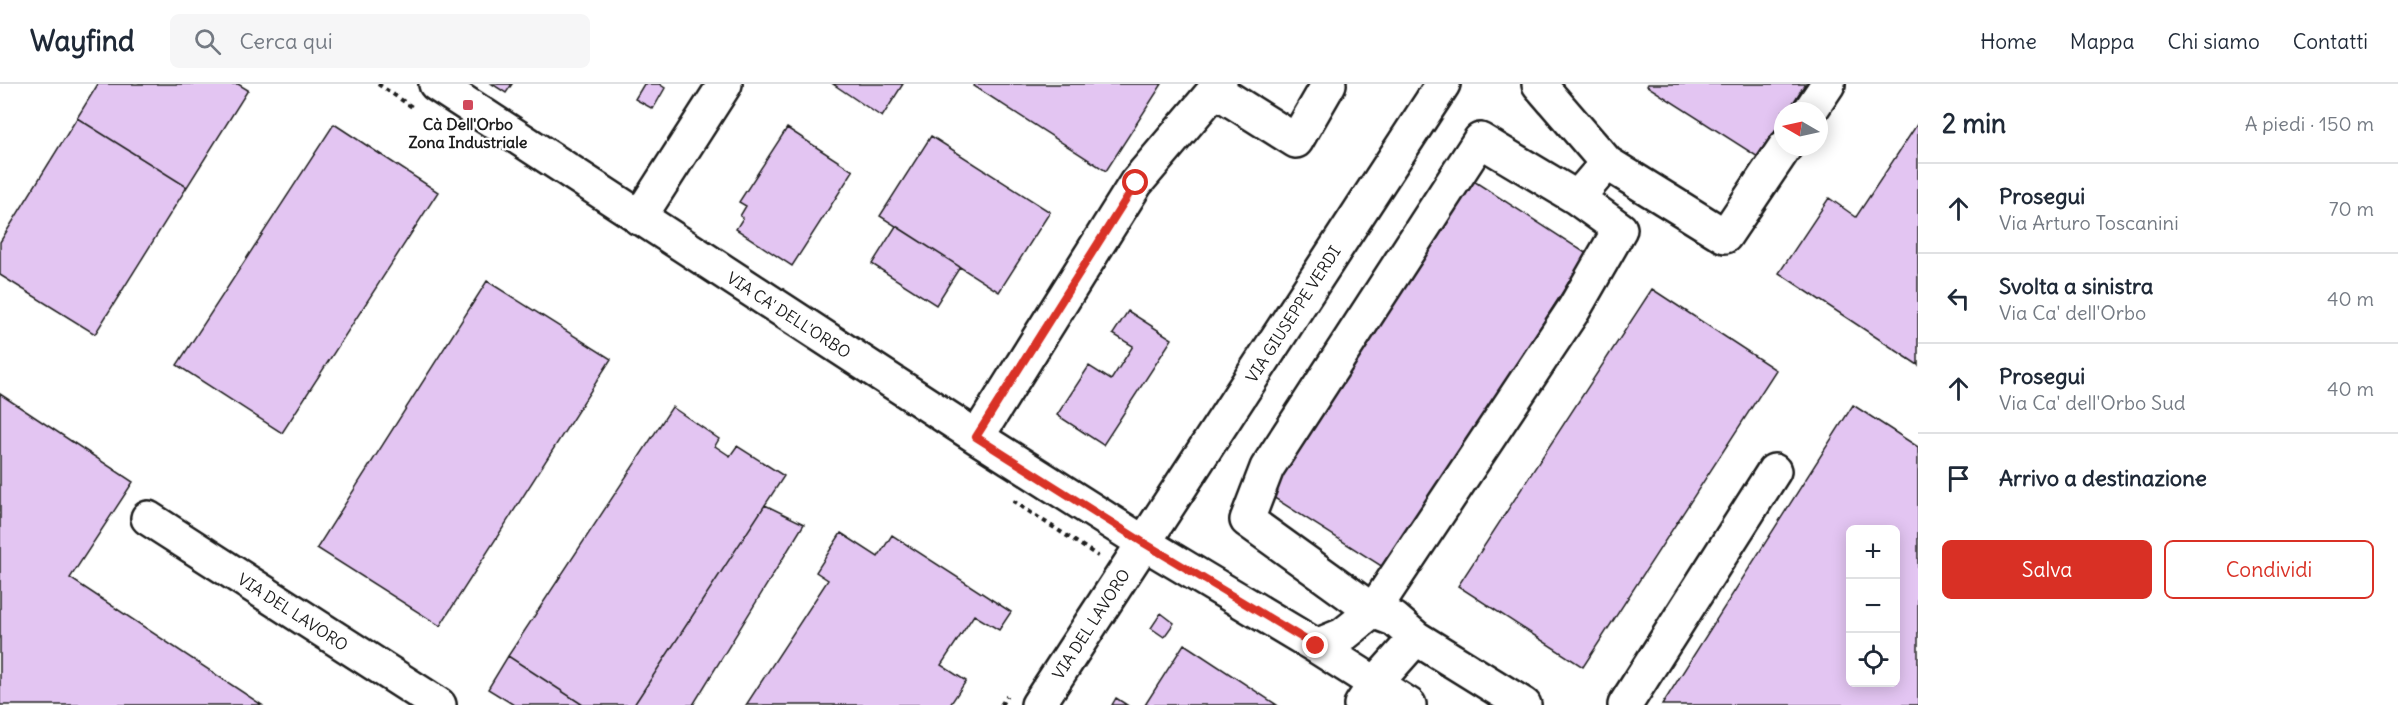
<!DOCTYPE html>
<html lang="it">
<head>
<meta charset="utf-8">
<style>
	body { margin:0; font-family:Delius,sans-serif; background:#f6f6f7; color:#1f2937 }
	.controls { position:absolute; right:18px; bottom:18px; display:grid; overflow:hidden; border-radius:9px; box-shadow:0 3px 15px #0003 }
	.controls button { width:54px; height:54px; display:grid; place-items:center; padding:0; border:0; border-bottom:2px solid #e0e1e3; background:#fff; color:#1f2937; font:30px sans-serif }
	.compass { position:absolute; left:1774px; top:18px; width:54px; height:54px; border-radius:50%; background:#fff; box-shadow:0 3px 15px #0003; rotate:279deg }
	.stop { position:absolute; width:18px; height:18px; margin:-14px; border:4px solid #d93025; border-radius:50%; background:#fff }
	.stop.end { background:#d93025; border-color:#fff; box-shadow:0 2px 6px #0008 }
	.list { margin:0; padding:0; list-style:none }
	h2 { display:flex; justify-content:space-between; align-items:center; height:78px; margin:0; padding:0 24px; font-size:26px }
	h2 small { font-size:20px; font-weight:400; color:#747a83 }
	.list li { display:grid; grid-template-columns:39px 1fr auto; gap:18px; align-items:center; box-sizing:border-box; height:90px; padding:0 24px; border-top:2px solid #e0e1e3 }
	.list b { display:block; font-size:22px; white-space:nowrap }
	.list p { margin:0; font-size:20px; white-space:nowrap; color:#747a83 }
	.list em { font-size:20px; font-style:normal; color:#747a83 }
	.actions { display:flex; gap:12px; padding:18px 24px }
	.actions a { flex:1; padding:14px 0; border:2px solid #d93025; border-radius:9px; text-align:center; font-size:21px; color:#d93025 }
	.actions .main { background:#d93025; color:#fff }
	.icon { flex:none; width:33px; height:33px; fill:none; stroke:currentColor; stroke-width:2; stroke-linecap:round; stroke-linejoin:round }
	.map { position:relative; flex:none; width:1918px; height:621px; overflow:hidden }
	header { display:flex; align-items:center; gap:36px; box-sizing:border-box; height:84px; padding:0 30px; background:#fff; border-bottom:2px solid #e0e1e3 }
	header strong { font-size:28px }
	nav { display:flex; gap:33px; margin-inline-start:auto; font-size:21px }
	.search { width:420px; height:54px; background:#f6f6f7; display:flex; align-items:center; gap:15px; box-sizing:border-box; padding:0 21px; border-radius:9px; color:#747a83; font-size:22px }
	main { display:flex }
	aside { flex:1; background:#fff }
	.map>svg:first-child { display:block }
	.building { fill:#e3c5f2; stroke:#1c1c1c; stroke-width:1.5; fill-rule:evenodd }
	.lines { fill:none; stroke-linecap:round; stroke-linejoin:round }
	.minor-casing { stroke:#1c1c1c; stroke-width:38 }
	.path { stroke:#1c1c1c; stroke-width:4; stroke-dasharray:4.5 4.5; stroke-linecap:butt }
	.minor { stroke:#fff; stroke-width:33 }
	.route { stroke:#d93025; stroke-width:8 }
	.poi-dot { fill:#d1495b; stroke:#fff; stroke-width:2 }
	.labels { text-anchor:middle; stroke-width:4.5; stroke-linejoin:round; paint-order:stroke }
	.poi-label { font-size:16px; font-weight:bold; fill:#1c1c1c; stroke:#fff }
	.street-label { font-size:16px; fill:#1c1c1c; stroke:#fff }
</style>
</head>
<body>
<header>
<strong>Wayfind</strong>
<div class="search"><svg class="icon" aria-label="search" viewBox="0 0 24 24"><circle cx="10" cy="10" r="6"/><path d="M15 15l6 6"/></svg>Cerca qui</div>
<nav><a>Home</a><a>Mappa</a><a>Chi siamo</a><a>Contatti</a></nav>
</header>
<main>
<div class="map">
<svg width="1918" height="621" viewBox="0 0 1918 621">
	<rect width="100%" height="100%" fill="#fff"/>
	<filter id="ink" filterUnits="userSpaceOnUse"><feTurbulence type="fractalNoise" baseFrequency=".0167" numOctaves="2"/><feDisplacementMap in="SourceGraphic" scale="12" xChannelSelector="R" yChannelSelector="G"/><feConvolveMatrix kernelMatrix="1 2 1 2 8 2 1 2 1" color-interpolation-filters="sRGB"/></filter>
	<g filter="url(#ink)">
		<!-- building -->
		<path class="building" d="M98,0H238L248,6L187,103L77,34Z
			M492,0H512L506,9Z
			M644,0H659L665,4L653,25L635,15Z
			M833,0H903L882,33Z
			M975,0H1162L1106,87L974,2Z
			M1648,0H1805L1788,27H1783V35L1758,73L1647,2Z
			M77,34L187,103L95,250L0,191V158Z
			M1918,39V281L1779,189L1829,114L1856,133Z
			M334,40L438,108L282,349L177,281Z
			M787,44L853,87L792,182L736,145L743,134L740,132L746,122L739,118Z
			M931,52L1050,128L999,208L880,132Z
			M1466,92L1587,170L1386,485L1265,408Z
			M896,142L960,183L936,221L872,180Z
			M487,197L611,275L440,542L317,464Z
			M1652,205L1776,286L1583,583L1458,502Z
			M1128,227L1172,255L1103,361L1057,331L1089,282L1111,296L1133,262L1113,250Z
			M0,310L133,398L70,494L262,621H0Z
			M1853,321L1918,363V621H1662ZM1850,446H1896V598H1850Z
			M672,323L719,355L715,362L730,372L737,362L784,392L634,621H583L508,572Z
			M765,421L804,440L693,621H634Z
			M841,449L878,473L892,451L1011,528L999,546L974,531L941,581L966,597L950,621H746L828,496L816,488Z
			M1161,529L1174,539L1164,553L1151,544Z
			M1184,560L1277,621H1145Z
			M508,572L583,621H514L488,605Z
			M1116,614L1127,621H1112Z"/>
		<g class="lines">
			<!-- minor casing -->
			<g class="minor-casing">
				<path id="minor" d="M436,0L977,353L1144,459L1316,562L1409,621
					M1539,0L1607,79L1725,152L1785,63
					M1215,6L1296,57L1329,0
					M1810,27L1828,0
					M639,134L725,0
					M977,353L1136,99L1220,0
					M148,434L439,621
					M1416,554L1524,621
					M1316,562L1343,551L1373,527L1574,225L1620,145L1577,114L1607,79
					M1038,621L1443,0
					M1361,621L1375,600L1416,554L1394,535L1373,527L1247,436L1267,384L1480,56L1577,114
					M1625,621L1774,387"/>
			</g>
			<!-- path -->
			<path class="path" d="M378,0L412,23
				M1013,417L1098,472
				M1001,621L1007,612"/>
			<!-- minor -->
			<use href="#minor" class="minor"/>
		</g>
	</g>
	<g class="lines" filter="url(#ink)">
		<!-- route -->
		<path class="route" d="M1136,99L976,353L1144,459L1316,562"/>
	</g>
	<!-- markers -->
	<rect class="poi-dot" x="462" y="15" width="12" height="12" rx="3"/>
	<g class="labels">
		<!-- poi labels -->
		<g class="poi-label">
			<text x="468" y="46">Cà Dell'Orbo<tspan x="468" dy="18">Zona Industriale</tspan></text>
		</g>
		<!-- street labels -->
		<g class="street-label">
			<text transform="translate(1293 230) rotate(-57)" y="6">VIA GIUSEPPE VERDI</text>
			<text transform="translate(789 231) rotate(33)" y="6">VIA CA' DELL'ORBO</text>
			<text transform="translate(293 528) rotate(33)" y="6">VIA DEL LAVORO</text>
			<text transform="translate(1091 540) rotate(-57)" y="6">VIA DEL LAVORO</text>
		</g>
	</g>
</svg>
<div class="controls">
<button>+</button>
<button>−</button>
<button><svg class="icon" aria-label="locate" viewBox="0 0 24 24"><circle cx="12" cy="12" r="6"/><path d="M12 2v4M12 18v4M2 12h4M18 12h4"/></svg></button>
</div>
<svg class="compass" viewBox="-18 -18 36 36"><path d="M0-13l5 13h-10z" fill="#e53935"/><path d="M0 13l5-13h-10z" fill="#747a83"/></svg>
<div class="stop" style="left:1136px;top:99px"></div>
<div class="stop end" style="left:1316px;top:562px"></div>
</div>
<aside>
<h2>2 min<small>A piedi · 150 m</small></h2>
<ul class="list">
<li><svg class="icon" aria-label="ahead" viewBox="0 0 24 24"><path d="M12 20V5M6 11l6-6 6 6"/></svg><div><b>Prosegui</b><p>Via Arturo Toscanini</p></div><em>70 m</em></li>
<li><svg class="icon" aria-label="left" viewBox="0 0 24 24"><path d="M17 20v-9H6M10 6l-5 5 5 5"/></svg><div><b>Svolta a sinistra</b><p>Via Ca' dell'Orbo</p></div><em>40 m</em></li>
<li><svg class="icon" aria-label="ahead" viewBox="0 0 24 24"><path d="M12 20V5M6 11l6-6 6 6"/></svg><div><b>Prosegui</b><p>Via Ca' dell'Orbo Sud</p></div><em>40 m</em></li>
<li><svg class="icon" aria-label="arrive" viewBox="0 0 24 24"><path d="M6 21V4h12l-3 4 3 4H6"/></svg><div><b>Arrivo a destinazione</b></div></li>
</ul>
<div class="actions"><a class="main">Salva</a><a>Condividi</a></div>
</aside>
</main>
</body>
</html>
